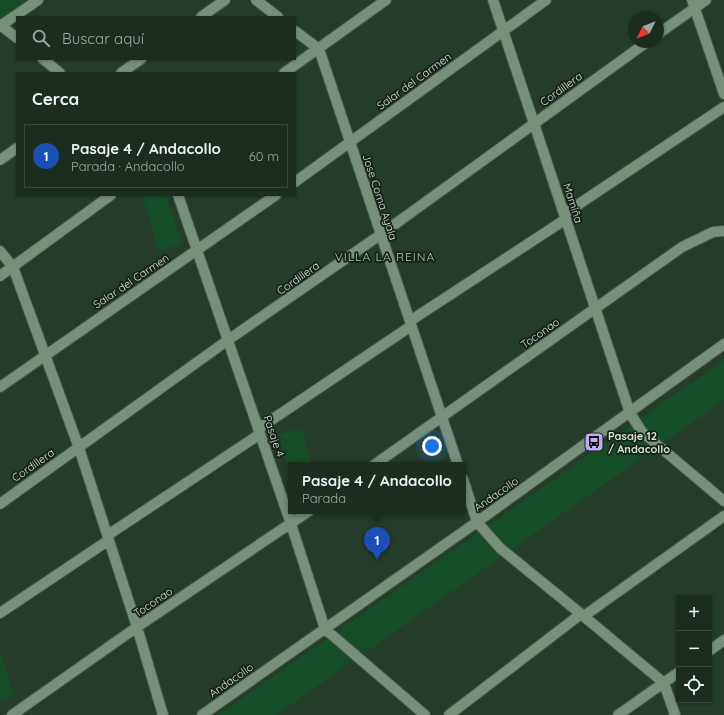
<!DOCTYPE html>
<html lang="es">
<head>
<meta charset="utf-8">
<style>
	body { margin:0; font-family:Quicksand,sans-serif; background:#253529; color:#f1f3f6 }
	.controls { position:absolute; right:12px; bottom:12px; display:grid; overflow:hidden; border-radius:0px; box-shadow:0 1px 3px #0004 }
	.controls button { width:36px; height:36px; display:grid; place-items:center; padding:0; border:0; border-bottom:1px solid #3a493e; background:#1c2d20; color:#f1f3f6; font:20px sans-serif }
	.compass { position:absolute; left:628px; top:12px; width:36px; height:36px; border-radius:50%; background:#1c2d20; box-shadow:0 1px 3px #0004; rotate:228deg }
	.you { position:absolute; left:432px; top:446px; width:14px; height:14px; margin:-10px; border:3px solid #fff; border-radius:50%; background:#1a73e8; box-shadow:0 0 0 6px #1a73e833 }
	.badge { display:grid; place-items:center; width:26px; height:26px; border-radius:50%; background:#ea580c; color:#fff; font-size:13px; font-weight:700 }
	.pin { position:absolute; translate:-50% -33px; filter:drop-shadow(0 1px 2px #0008) }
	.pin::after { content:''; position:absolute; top:21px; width:14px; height:12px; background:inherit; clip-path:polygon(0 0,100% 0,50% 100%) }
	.popup { position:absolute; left:288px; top:462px; width:178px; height:52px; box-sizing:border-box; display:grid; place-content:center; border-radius:0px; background:#1c2d20; filter:drop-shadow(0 1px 3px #0005); font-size:13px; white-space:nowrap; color:#a0a8a5 }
	.popup b { font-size:15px; color:#f1f3f6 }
	.popup::after { content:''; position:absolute; left:50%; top:100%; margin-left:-8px; border:8px solid transparent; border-top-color:#1c2d20 }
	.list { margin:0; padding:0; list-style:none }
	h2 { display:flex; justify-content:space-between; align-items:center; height:52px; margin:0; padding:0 16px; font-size:17px }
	h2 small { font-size:13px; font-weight:400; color:#a0a8a5 }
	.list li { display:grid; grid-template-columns:26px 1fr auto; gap:12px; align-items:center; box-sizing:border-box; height:64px; margin:0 8px 8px; padding:0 8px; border:1px solid #3a493e; border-radius:0px }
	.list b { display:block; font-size:15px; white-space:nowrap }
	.list p { margin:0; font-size:13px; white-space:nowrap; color:#a0a8a5 }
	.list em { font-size:13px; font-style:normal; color:#a0a8a5 }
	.icon { flex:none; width:22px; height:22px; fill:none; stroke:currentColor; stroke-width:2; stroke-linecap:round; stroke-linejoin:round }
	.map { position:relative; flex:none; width:724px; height:715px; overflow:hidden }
	.search { position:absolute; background:#1c2d20; box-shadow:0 1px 3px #0004; left:16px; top:16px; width:280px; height:44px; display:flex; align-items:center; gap:10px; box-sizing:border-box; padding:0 14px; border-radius:0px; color:#a0a8a5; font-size:15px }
	.panel { position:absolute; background:#1c2d20; box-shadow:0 1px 3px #0004; left:16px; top:72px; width:280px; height:124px; border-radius:0px }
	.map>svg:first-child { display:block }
	.green { fill:#164d29 }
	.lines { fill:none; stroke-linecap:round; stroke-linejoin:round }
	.minor-casing { stroke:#45584a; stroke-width:12 }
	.minor { stroke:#76907b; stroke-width:10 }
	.labels { text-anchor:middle; stroke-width:3.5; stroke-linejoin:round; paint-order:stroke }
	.street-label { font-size:11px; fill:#d6e4d9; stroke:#162018 }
	.poi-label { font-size:11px; font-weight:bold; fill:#d6e4d9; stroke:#162018; text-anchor:start }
	.neighbourhood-label { font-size:12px; letter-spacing:1px; fill:#acc7b1; stroke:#162018 }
</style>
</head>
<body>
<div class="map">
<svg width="724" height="715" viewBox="0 0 724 715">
	<rect width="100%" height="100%" fill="#253c2a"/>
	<!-- green -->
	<path class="green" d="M0,0H33L0,23Z
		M142,195H166L182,244L159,251Z
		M724,360V400L276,715H218Z
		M301,428L312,465H291V476L278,435Z
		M0,650L14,696L0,700Z"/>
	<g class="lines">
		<!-- minor casing -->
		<g class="minor-casing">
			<path id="minor" d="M256,0L278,17
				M493,0L630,413L642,432L724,501
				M692,0L724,94
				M201,17L225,0
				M0,25L17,38
				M0,26L38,0
				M295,31L319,49L458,465
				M658,34L706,0
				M43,59L60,73
				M121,73L141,59
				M284,73L386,0
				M0,160L17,148
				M295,182L546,0
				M178,195L291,524L325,629L425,715
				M564,214L724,107
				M0,251L13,267L79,448L137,627L163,715
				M0,276L111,195
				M410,321L566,219
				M0,387L276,195
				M258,429L411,326
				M374,465L682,247L713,232L724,231
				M463,479L477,522L500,548L581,614L664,683L675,715
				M0,504L228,340L380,235L647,42
				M108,535L260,434
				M0,613L109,540
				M584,616L724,516
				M709,651L724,640
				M12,715L137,627L309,511
				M202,715L477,522L724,344
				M449,715L581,614
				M618,715L679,672"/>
		</g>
		<!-- minor -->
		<use href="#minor" class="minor"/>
	</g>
	<!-- icons -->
	<defs>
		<g id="bus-square" transform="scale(1)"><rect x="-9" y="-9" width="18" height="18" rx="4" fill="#c2a7f2" stroke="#162018"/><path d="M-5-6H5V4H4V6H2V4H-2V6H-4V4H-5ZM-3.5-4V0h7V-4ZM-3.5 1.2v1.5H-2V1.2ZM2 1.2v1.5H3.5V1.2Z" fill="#111"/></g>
	</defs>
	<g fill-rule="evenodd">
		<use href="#bus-square" x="594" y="442"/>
	</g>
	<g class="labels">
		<!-- street labels -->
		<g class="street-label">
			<text transform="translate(414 81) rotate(-36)" y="4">Salar del Carmen</text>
			<text transform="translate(561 89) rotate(-36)" y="4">Cordillera</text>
			<text transform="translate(380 197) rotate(72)" y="4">Jose Coma Ayala</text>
			<text transform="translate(573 203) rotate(72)" y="4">Mamiña</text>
			<text transform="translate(298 278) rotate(-35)" y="4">Cordillera</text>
			<text transform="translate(131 281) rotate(-34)" y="4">Salar del Carmen</text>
			<text transform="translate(540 333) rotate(-35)" y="4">Toconao</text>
			<text transform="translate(274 436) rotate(71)" y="4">Pasaje 4</text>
			<text transform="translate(33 465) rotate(-35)" y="4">Cordillera</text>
			<text transform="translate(496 494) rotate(-35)" y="4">Andacollo</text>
			<text transform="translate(153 602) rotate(-34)" y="4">Toconao</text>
			<text transform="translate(231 680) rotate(-35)" y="4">Andacollo</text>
		</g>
		<!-- poi labels -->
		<g class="poi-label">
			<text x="608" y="440">Pasaje 12<tspan x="608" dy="13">/ Andacollo</tspan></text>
		</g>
		<!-- neighbourhood labels -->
		<g class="neighbourhood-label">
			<text x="385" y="261">VILLA LA REINA</text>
		</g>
	</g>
</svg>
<div class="controls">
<button>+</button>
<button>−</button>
<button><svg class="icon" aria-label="locate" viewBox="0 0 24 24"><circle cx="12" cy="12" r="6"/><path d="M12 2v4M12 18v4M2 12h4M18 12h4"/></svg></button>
</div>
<svg class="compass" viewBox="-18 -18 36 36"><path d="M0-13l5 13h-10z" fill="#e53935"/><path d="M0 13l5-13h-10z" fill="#a0a8a5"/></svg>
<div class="you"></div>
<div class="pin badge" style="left:377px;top:560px;background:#1a4fb4">1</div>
<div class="popup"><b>Pasaje 4 / Andacollo</b>Parada</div>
<div class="search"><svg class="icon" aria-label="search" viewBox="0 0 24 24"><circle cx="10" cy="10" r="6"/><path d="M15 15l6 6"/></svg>Buscar aquí</div>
<section class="panel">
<h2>Cerca<small></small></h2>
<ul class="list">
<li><span class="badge" style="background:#1a4fb4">1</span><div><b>Pasaje 4 / Andacollo</b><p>Parada · Andacollo</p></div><em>60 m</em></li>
</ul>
</section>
</div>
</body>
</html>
